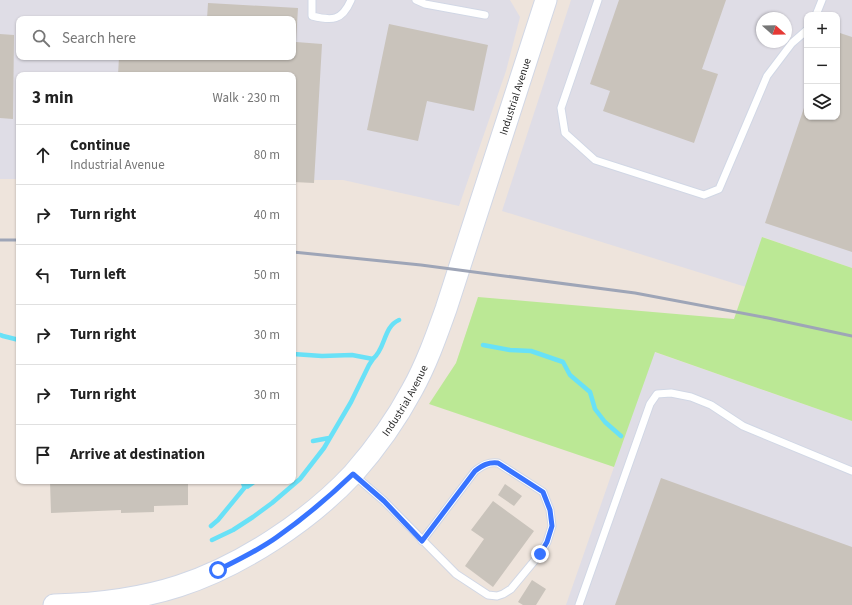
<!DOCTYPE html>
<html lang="en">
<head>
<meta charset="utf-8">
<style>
	body { margin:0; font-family:"Source Sans 3",sans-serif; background:#f6f6f6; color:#222 }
	.controls { position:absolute; right:12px; top:12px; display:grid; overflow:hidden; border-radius:8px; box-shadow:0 1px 3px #0004 }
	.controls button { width:36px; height:36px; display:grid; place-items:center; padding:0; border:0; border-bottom:1px solid #e0e0e0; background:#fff; color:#222; font:20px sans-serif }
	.compass { position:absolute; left:756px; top:12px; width:36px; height:36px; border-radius:50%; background:#fff; box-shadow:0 1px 3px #0004; rotate:110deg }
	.stop { position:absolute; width:12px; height:12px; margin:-9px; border:3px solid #3874ff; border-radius:50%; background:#fff }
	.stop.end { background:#3874ff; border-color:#fff; box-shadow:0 1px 4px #0008 }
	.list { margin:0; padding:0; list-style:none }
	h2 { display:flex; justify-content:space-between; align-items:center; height:52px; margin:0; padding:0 16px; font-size:17px }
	h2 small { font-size:13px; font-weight:400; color:#767676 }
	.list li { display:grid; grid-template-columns:26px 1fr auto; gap:12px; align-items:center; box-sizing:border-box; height:60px; padding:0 16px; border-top:1px solid #e0e0e0 }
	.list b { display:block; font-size:15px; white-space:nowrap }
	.list p { margin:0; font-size:13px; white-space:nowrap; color:#767676 }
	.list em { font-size:13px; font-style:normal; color:#767676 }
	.icon { flex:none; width:22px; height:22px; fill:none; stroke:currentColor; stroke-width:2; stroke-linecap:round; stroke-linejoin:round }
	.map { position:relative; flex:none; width:852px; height:605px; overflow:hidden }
	.search { position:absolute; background:#fff; box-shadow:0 1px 3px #0004; left:16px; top:16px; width:280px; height:44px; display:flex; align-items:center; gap:10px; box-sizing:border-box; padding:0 14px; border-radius:8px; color:#767676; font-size:15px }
	.panel { position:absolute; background:#fff; box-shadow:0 1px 3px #0004; left:16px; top:72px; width:280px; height:412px; border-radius:8px }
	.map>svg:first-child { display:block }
	.industrial { fill:#dfdde6; fill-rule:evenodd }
	.green { fill:#bbe895 }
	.water { fill:#68e1f7 }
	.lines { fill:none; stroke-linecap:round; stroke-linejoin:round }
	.stream { stroke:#68e1f7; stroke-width:4.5 }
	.building { fill:#c9c3bb }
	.lane-casing { stroke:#d1d7e5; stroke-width:9 }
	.secondary-casing { stroke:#d1d7e5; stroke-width:23 }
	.lane { stroke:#fff; stroke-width:7 }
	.secondary { stroke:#fff; stroke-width:21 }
	.rail { stroke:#9ea5b7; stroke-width:3 }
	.route { stroke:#3874ff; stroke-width:5 }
	.labels { text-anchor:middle; stroke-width:3; stroke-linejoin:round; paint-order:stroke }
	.street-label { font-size:11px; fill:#2b2b2b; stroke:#fff }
</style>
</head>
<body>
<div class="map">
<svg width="852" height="605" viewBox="0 0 852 605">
	<rect width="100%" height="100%" fill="#eee4dc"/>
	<!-- industrial -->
	<path class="industrial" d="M0,0H510L520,17L506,71L459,206L343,180H293V75H19V179H0ZM19,19H293V57H19Z
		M571,0H852V268L763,237L746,287L502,211ZM807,15H837V117H807ZM762,18H786V42H762Z
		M654,352L852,421V605H566Z"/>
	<!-- green -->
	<path class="green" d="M762,237L852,268V421L655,352L614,467L429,404L456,363L478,297L734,319Z"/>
	<!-- water -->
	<path class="water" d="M240,481H259L248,489L242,487Z"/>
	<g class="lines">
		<!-- stream -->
		<path class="stream" d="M0,335L3,336L19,340
			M483,345L510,350L531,351L563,362L570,375L590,392L595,409L605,422L621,436
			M293,354L322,356L352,355L373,359C386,348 383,327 399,320
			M313,441L329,438
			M211,526L218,520L250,481
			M212,540L233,530L253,517L272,503L300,479L324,448L351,402L369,365L373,359"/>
	</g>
	<!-- building -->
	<path class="building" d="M619,0H726L702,69L718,74L694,143L603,111L610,91L590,84Z
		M208,3L298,8L296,42L322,44L314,183L293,182V75H118L119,57H293V19H207Z
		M389,24L488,45L474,111L427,101L418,141L367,130Z
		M837,32L852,37V252L765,223L807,99V117H837Z
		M0,34L14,35L13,119L0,118Z
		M661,478L852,547V605H615Z
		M50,481H188V505L154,506V512L121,513V510L51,513Z
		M505,484L522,496L514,506L498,495Z
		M493,501L534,531L493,587L465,566L484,539L471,530Z
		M532,580L546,589L536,605H523L518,602Z"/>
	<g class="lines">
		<!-- lane casing -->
		<g class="lane-casing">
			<path id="lane" d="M312,0V16C332,21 342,21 351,0
				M416,0L425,4L485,15
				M598,0L561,108L565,133L595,160L704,195L719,189L767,76L792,43L807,30
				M816,15L822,0
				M354,475L384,501L456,574L488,595L497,596L503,594L511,589L540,554L547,542L552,526L550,510L543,492L498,463C488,462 483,465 475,471L422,541
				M579,605L650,404L657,394L671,393L691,397L711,405L743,426L852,471"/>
		</g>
		<!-- secondary casing -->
		<g class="secondary-casing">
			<g id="secondary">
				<path id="s1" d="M54,605C95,604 139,599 179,586C241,566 309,521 353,474C375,449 396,420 412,390C426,365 436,337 446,309L546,0"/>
			</g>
		</g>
		<!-- lane -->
		<use href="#lane" class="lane"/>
		<!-- secondary -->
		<use href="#secondary" class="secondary"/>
		<!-- rail -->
		<path class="rail" d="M0,240H19
			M293,252L421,265L635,293L768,318L852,336"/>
	</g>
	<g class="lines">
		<!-- route -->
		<path class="route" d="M218,570C238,560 259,550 277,537C304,518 329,497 353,474L384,501L422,541L475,471C483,465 488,462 498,463L543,492L550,510L552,526L547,542L540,554"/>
	</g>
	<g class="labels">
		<!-- street labels -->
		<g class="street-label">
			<text dy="4" stroke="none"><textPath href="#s1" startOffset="750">Industrial Avenue</textPath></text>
			<text dy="4" stroke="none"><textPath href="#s1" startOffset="426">Industrial Avenue</textPath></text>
		</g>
	</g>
</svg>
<div class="controls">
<button>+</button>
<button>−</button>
<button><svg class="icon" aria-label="layers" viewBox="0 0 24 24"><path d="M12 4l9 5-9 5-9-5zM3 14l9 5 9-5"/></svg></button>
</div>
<svg class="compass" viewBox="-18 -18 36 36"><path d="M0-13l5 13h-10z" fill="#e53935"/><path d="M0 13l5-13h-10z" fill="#767676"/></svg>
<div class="stop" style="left:218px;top:570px"></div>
<div class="stop end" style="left:540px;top:554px"></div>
<div class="search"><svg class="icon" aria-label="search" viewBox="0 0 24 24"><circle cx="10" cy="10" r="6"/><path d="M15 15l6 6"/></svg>Search here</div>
<section class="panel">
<h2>3 min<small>Walk · 230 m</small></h2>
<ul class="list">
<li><svg class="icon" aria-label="ahead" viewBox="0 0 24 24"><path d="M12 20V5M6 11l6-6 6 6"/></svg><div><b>Continue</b><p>Industrial Avenue</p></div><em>80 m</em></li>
<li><svg class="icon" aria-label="right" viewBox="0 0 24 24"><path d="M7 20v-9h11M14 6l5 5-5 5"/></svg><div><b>Turn right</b></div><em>40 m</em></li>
<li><svg class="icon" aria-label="left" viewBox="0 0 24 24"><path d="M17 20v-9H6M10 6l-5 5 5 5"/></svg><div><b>Turn left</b></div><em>50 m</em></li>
<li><svg class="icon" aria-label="right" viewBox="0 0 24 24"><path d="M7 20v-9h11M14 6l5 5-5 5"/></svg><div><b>Turn right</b></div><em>30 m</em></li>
<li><svg class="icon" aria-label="right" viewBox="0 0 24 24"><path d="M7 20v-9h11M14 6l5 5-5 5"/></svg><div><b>Turn right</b></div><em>30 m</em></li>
<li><svg class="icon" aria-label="arrive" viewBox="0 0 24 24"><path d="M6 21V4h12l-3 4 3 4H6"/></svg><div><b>Arrive at destination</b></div></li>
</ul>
</section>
</div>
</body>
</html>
